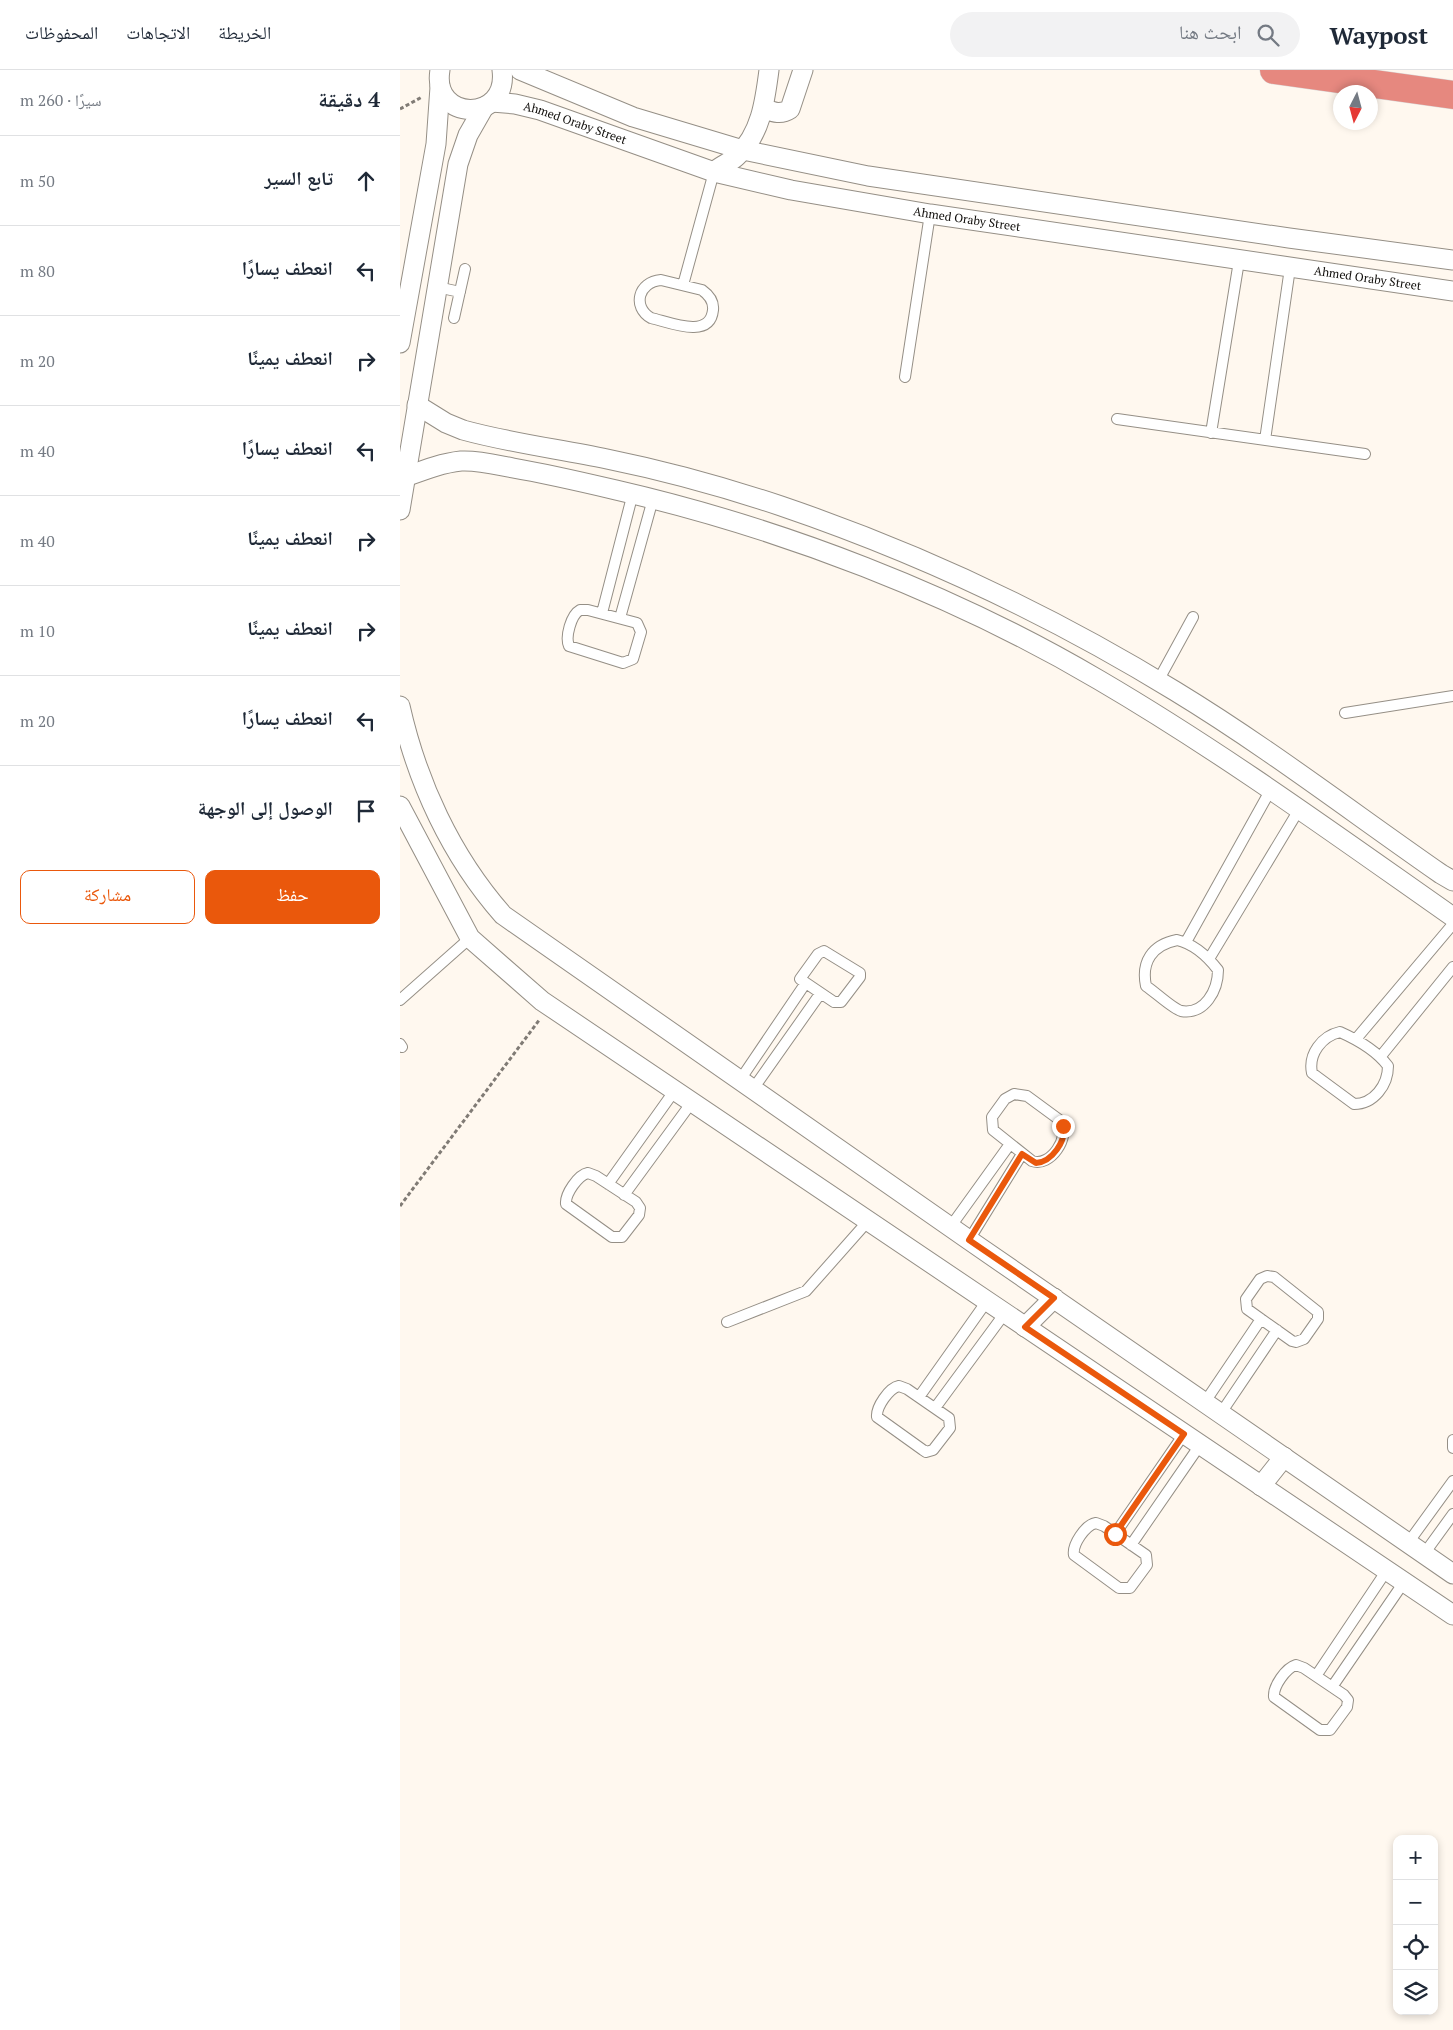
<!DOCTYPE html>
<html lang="ar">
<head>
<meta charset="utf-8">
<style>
	body { margin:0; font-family:"PT Serif","Noto Naskh Arabic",serif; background:#f2f2f3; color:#1f2937; direction:rtl }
	.controls { position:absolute; right:15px; bottom:15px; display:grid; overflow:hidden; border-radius:10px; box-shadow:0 2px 8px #0003 }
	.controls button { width:45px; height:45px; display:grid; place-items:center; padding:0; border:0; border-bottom:1px solid #e0e1e3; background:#fff; color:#1f2937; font:25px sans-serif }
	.compass { position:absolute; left:933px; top:15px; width:45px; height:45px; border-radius:50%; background:#fff; box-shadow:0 2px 8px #0003; rotate:186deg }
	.stop { position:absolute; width:15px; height:15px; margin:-11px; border:4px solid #ea580c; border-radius:50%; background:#fff }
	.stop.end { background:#ea580c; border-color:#fff; box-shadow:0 1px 5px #0008 }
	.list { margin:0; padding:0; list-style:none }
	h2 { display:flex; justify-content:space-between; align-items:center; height:65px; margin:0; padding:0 20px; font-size:21px }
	h2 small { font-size:16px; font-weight:400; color:#747a83 }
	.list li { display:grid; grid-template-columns:32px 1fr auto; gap:15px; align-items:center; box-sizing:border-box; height:90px; padding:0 20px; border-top:1px solid #e0e1e3 }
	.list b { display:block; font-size:19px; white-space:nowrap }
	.list em { font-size:16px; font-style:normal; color:#747a83 }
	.actions { display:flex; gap:10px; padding:15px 20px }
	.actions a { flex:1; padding:11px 0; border:1px solid #ea580c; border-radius:10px; text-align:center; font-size:18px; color:#ea580c }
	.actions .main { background:#ea580c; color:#fff }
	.icon { flex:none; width:28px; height:28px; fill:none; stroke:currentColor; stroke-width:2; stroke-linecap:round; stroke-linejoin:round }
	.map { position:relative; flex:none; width:1053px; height:1960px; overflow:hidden; direction:ltr }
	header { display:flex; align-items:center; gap:30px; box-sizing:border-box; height:70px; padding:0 25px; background:#fff; border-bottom:1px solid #e0e1e3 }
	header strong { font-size:24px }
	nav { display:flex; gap:28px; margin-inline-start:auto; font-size:18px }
	.search { width:350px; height:45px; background:#f2f2f3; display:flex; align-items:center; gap:12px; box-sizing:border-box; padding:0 18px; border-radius:28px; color:#747a83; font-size:19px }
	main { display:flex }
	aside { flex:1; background:#fff }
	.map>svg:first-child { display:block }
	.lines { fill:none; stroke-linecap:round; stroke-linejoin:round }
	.lane-casing { stroke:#958f86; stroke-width:12 }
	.street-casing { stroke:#958f86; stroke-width:21 }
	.highway-casing { stroke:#d9d8d8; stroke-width:29 }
	.path { stroke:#807b75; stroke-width:3; stroke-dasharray:4 2.5; stroke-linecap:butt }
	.lane { stroke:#fff; stroke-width:10 }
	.street { stroke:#fff; stroke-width:19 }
	.highway { stroke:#e6887f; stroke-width:28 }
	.route { stroke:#ea580c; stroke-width:6 }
	.labels { text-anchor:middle; stroke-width:4; stroke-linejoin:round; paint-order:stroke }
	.street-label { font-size:12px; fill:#100e0b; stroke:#fff }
</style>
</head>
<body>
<header>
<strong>Waypost</strong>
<div class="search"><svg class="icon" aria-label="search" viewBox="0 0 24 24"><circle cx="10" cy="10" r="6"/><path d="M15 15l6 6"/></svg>ابحث هنا</div>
<nav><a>الخريطة</a><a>الاتجاهات</a><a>المحفوظات</a></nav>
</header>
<main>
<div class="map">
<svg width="1053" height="1960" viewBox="0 0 1053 1960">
	<rect width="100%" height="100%" fill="#fff8ef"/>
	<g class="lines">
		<!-- lane casing -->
		<g class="lane-casing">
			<path id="lane" d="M261,210L302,220C309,225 314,231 313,240C310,270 269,252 251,248C232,237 238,212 261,210Z
				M283,215L314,102
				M37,217L60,222
				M54,248L65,199
				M505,307L530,144
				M717,349L965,384
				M811,363L839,191
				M865,370L890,198
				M180,540H188L237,553L241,562L233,589L223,593L169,576C165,567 171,545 180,540Z
				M202,543L233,423
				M220,548L253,429
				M758,611L793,547
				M945,643L1053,626
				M777,870C794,874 808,887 818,900C818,920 805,945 781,941C773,939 755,922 746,916C741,892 752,875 777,870Z
				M786,872L870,721
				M424,881L460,903V907L441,932H434L400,909L418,884Z
				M809,889L900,738
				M0,930L70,868
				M940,962C958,970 976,980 988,996C988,1015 974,1034 954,1034L912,1003C908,984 922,966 940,962Z
				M956,969L1053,854
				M0,974L2,977
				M981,986L1053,897
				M340,1010L405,914
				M353,1019L420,924
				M614,1024L627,1026L661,1051C671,1067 650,1098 632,1091L593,1060L592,1047L605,1029Z
				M188,1103L196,1106L236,1132L240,1138L239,1145L222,1167H212L166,1134C165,1124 178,1105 188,1103Z
				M208,1114L275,1020
				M224,1125L292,1032
				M551,1156L610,1074
				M569,1170L622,1084
				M867,1206L874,1207L918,1242V1249L904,1269L896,1272L892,1271L847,1239L846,1229L860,1209Z
				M327,1252L406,1221L468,1151
				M499,1316L507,1319L549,1348L550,1358L533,1380L526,1382L523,1380L477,1347C476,1337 489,1318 499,1316Z
				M519,1327L587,1231
				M805,1332L861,1249
				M535,1338L605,1243
				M821,1343L877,1260
				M1053,1370V1378
				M696,1453L704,1456L746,1485L747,1495L730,1518H719L674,1485C672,1475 685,1455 696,1453Z
				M715,1464L784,1364
				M1008,1473L1053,1411
				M731,1475L800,1375
				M1024,1484L1053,1444
				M896,1595L904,1598L944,1625L948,1630L947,1637L930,1660H920L874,1627C873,1616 886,1598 896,1595Z
				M916,1606L987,1500
				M932,1617L1004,1512"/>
		</g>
		<!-- street casing -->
		<g class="street-casing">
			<g id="street">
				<path d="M40,0C31,52 109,53 102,0"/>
				<path d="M120,0L233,47L343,80L468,106L889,168L1053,190"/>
				<path id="s1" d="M92,32L115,34L140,40L314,102L391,120L530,144L1053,221"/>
				<path d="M364,39C373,42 381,45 390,39L403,0"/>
				<path d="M314,102C321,95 330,93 337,86C361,64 365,31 369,0"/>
				<path d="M0,273L36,74L40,17"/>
				<path d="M17,335L46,353L63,360C110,373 159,379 207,389C266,401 324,417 381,436C519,483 651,545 775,621C867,677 953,743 1041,804L1053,811"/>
				<path d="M5,407C24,400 42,393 61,391C79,390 97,395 113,398C148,404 182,412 216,420C381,458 553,524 699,610C822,682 936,765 1053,847"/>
				<path d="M0,440L58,94L68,65L84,37"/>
				<path d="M0,636C17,712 51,786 103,845L569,1170L1053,1504"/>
				<path d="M0,736L70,868L142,931L1053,1545"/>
				<path d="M625,1257L654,1228"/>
				<path d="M861,1416L884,1387"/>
			</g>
		</g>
		<!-- highway casing -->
		<g class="highway-casing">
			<path id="highway" d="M874,0L1053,25"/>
		</g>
		<!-- path -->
		<path class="path" d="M0,39L22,27
			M0,1136L140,949"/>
		<!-- lane -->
		<use href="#lane" class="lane"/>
		<!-- street -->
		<use href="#street" class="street"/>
		<!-- highway -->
		<use href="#highway" class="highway"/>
	</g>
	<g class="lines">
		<!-- route -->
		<path class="route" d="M663,1056C667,1070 652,1092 636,1093L622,1084L569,1170L654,1228L625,1257L784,1364L715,1464"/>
	</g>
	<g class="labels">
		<!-- street labels -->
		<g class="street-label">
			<text dy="4" stroke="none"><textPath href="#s1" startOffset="86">Ahmed Oraby Street</textPath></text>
			<text dy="4" stroke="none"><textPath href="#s1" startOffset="491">Ahmed Oraby Street</textPath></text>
			<text dy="4" stroke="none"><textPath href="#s1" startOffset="896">Ahmed Oraby Street</textPath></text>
		</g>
	</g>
</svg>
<div class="controls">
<button>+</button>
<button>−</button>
<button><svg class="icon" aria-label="locate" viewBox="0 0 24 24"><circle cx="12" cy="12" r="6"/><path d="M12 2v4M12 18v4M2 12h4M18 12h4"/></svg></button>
<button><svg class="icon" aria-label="layers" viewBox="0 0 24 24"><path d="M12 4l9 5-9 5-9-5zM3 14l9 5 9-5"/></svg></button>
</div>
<svg class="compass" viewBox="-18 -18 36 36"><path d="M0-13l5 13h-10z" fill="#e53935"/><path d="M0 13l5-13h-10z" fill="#747a83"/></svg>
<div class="stop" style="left:715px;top:1464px"></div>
<div class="stop end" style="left:663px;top:1056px"></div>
</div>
<aside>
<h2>4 دقيقة<small>سيرًا · 260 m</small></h2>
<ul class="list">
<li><svg class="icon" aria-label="ahead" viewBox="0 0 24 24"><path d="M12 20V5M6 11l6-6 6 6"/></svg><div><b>تابع السير</b></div><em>50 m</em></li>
<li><svg class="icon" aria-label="left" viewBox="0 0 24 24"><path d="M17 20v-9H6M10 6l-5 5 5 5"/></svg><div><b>انعطف يسارًا</b></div><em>80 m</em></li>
<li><svg class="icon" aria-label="right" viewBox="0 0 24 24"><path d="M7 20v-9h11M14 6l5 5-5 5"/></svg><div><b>انعطف يمينًا</b></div><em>20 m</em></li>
<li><svg class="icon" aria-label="left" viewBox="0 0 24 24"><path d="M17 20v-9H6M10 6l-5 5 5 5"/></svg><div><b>انعطف يسارًا</b></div><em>40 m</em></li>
<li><svg class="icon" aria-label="right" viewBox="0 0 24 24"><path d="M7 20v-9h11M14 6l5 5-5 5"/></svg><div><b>انعطف يمينًا</b></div><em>40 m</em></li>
<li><svg class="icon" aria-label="right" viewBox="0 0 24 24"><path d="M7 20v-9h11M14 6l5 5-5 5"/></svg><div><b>انعطف يمينًا</b></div><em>10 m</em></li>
<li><svg class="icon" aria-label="left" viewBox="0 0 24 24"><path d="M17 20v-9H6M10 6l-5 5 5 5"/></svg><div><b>انعطف يسارًا</b></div><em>20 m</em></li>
<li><svg class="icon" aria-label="arrive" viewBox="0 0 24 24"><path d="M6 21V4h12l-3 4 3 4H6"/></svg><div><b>الوصول إلى الوجهة</b></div></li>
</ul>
<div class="actions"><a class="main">حفظ</a><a>مشاركة</a></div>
</aside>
</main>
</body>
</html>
